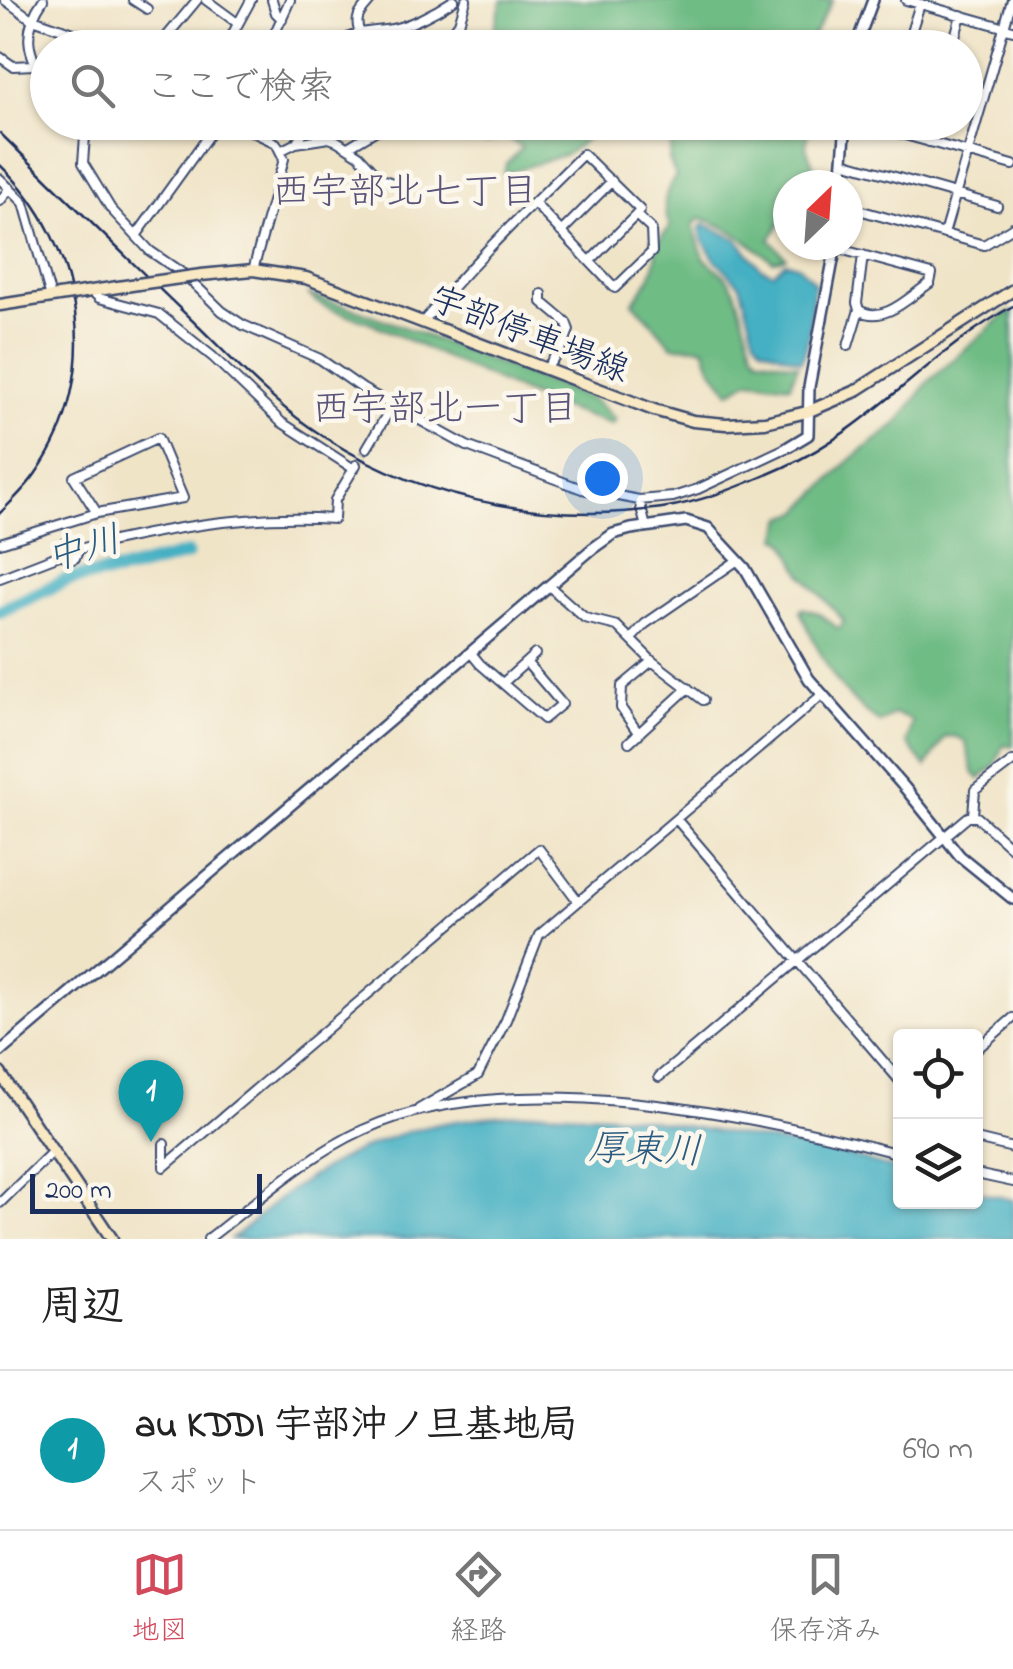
<!DOCTYPE html>
<html lang="ja">
<head>
<meta charset="utf-8">
<style>
	body { margin:0; font-family:"Indie Flower","Klee One",sans-serif; background:#f6f6f6; color:#222 }
	.controls { position:absolute; right:30px; bottom:30px; display:grid; overflow:hidden; border-radius:10px; box-shadow:0 2px 8px #0004 }
	.controls button { width:90px; height:90px; display:grid; place-items:center; padding:0; border:0; border-bottom:2px solid #e0e0e0; background:#fff; color:#222; font:50px sans-serif }
	.compass { position:absolute; left:773px; top:170px; width:90px; height:90px; border-radius:50%; background:#fff; box-shadow:0 2px 8px #0004; rotate:25deg }
	.scale { position:absolute; left:30px; bottom:25px; width:232px; box-sizing:border-box; padding-left:10px; border:5px solid #1b2f5e; border-top:0; font-size:28px; line-height:35px; white-space:nowrap; color:#1b2f5e; -webkit-text-stroke:8px #fbf7ec; paint-order:stroke }
	.you { position:absolute; left:602px; top:478px; width:35px; height:35px; margin:-25px; border:8px solid #fff; border-radius:50%; background:#1a73e8; box-shadow:0 0 0 15px #1a73e833 }
	.badge { display:grid; place-items:center; width:65px; height:65px; border-radius:50%; background:#d1495b; color:#fff; font-size:32px; font-weight:700 }
	.pin { position:absolute; translate:-50% -82px; filter:drop-shadow(0 2px 5px #0008) }
	.pin::after { content:''; position:absolute; top:52px; width:35px; height:30px; background:inherit; clip-path:polygon(0 0,100% 0,50% 100%) }
	.list { margin:0; padding:0; list-style:none }
	h2 { display:flex; justify-content:space-between; align-items:center; height:130px; margin:0; padding:0 40px; font-size:42px }
	h2 small { font-size:32px; font-weight:400; color:#767676 }
	.list li { display:grid; grid-template-columns:65px 1fr auto; gap:30px; align-items:center; box-sizing:border-box; height:160px; padding:0 40px; border-top:2px solid #e0e0e0 }
	.list b { display:block; font-size:38px; white-space:nowrap }
	.list p { margin:0; font-size:32px; white-space:nowrap; color:#767676 }
	.list em { font-size:32px; font-style:normal; color:#767676 }
	.icon { flex:none; width:55px; height:55px; fill:none; stroke:currentColor; stroke-width:2; stroke-linecap:round; stroke-linejoin:round }
	.map { position:relative; flex:none; width:1013px; height:1239px; overflow:hidden }
	.search { position:absolute; background:#fff; box-shadow:0 2px 8px #0004; left:30px; right:30px; top:30px; height:110px; display:flex; align-items:center; gap:25px; box-sizing:border-box; padding:0 35px; border-radius:55px; color:#767676; font-size:38px }
	.sheet { height:290px; background:#fff }
	nav { display:flex; justify-content:space-around; align-items:center; box-sizing:border-box; height:140px; border-top:2px solid #e0e0e0; background:#fff; font-size:28px; color:#767676 }
	nav a { display:grid; justify-items:center; gap:5px }
	nav .on { color:#d1495b }
	.map>svg:first-child { display:block }
	.forest { fill:#6fbc85; stroke:#457672; stroke-width:2.5 }
	.water { fill:#45b0c3; stroke:#307090; stroke-width:2.5 }
	.lines { fill:none; stroke-linecap:round; stroke-linejoin:round }
	.river { stroke:#45b0c3; stroke-width:14 }
	.minor-tunnel { stroke:#c5c0b2; stroke-width:8; stroke-dasharray:8 4; stroke-linecap:butt }
	.minor-casing { stroke:#3b4a6e; stroke-width:12 }
	.tertiary-casing { stroke:#3b4a6e; stroke-width:14 }
	.secondary-casing { stroke:#3b4a6e; stroke-width:15 }
	.minor { stroke:#fff; stroke-width:8 }
	.tertiary { stroke:#fff; stroke-width:9 }
	.secondary { stroke:#f8e8c3; stroke-width:10 }
	.rail { stroke:#1b2f5e; stroke-width:2.5 }
	.secondary-bridge-casing { stroke:#3b4a6e; stroke-width:15; stroke-linecap:butt }
	.secondary-bridge { stroke:#f8e8c3; stroke-width:10 }
	.labels { text-anchor:middle; stroke-width:9; stroke-linejoin:round; paint-order:stroke }
	.street-label { font-size:35px; fill:#1b2f5e; stroke:#fbf7ec }
	.neighbourhood-label { font-size:38px; fill:#5a547a; stroke:#fbf7ec }
	.water-label { font-size:38px; font-style:italic; fill:#2a5c81; stroke:#fbf7ec }
</style>
</head>
<body>
<div class="map">
<svg width="1013" height="1239" viewBox="0 0 1013 1239">
	<rect width="100%" height="100%" fill="#fbf7ec"/>
	<filter id="ink" filterUnits="userSpaceOnUse"><feTurbulence type="fractalNoise" baseFrequency=".01" numOctaves="2"/><feDisplacementMap in="SourceGraphic" scale="20" xChannelSelector="R" yChannelSelector="G"/><feConvolveMatrix kernelMatrix="1 2 1 2 8 2 1 2 1" color-interpolation-filters="sRGB"/></filter>
	<filter id="wash" filterUnits="userSpaceOnUse"><feTurbulence type="fractalNoise" baseFrequency=".0048" numOctaves="4" result="noise"/><feDisplacementMap in="SourceGraphic" scale="40" xChannelSelector="R" yChannelSelector="G"/><feGaussianBlur stdDeviation="2.25" result="paint"/><feColorMatrix in="noise" values="0 0 0 0 0 0 0 0 0 0 0 0 0 0 0 0 0 1.4 0 .05"/><feComposite in="paint" operator="in"/></filter>
	<g filter="url(#wash)">
		<rect width="100%" height="100%" fill="#f0e4c7"/>
		<!-- forest -->
		<path class="forest" d="M502,0H833L807,47H477L493,34Z
			M445,123V122L606,123L567,154L504,174L506,164L522,148L505,136L486,143Z
			M661,123H809L806,147L814,167L803,185H788V210L770,240L786,257L773,261C747,241 733,228 700,218L693,225L703,257L726,277L735,290L754,352L759,357L798,365L790,385L750,380L730,392L711,367L704,347L673,346L633,302C649,282 657,269 657,243L670,227C662,206 663,194 676,176L669,160L672,138Z
			M309,295L358,310L592,399L615,419L612,424C528,400 451,359 371,323C351,314 323,311 309,295Z
			M1013,312V747L1004,745L995,766L980,779L974,774L965,741L955,736L945,737L926,767L907,743L912,720L894,714L880,723C836,693 822,658 800,611L802,608L818,613L839,629L844,621L802,574L785,541L778,538L784,517L799,512L849,461L898,423L928,382L1004,315Z"/>
		<!-- water -->
		<path class="water" d="M704,224L737,239L761,268L773,273L785,262L798,265L815,283C809,309 813,336 801,361L762,347L755,338L740,285L714,258L703,241L700,228Z
			M544,1112L629,1116L838,1153L900,1170V1202H976V1191L1013,1200V1239H231C252,1224 270,1204 291,1190C378,1129 440,1119 544,1112Z"/>
		<g class="lines">
			<!-- river -->
			<path class="river" d="M0,611L69,579L127,570L187,554"/>
		</g>
	</g>
	<g filter="url(#ink)">
		<g class="lines">
			<!-- minor-tunnel -->
			<path class="minor-tunnel" d="M356,465L367,448"/>
			<!-- minor casing -->
			<g class="minor-casing">
				<path id="minor" d="M5,0L30,18L117,48
					M43,0C22,30 26,55 48,83
					M133,0L147,9
					M206,0L236,22
					M272,0L276,13L282,19
					M906,0L1013,30
					M359,31C354,16 362,11 371,0
					M162,42L197,0
					M225,48L251,0
					M268,48L290,0
					M331,48C353,33 360,32 385,30C407,28 436,12 454,0
					M440,48L459,23L466,0
					M906,48L920,4
					M952,48L961,15
					M0,57L13,66L34,65
					M77,122L85,136L83,163L111,209L150,251L185,275L222,311L243,325L320,359L363,389L467,446L582,489L639,500L673,497L698,489L788,447
					M232,122L276,143L284,159L253,270
					M858,122L1013,165
					M929,142L933,122
					M296,143L329,138L337,141L359,155L381,179L407,188
					M348,147L390,122
					M282,150L296,143L310,122
					M843,162L997,206
					M0,179L24,203L51,297
					M0,201L10,188
					M848,207L984,245L1013,227
					M561,232L612,181
					M944,234L1012,0
					M136,236L218,122
					M836,248L932,274L930,283C909,297 884,325 859,310L857,303L863,255
					M590,261L636,215
					M92,291L99,298L159,314L213,357L281,422L354,469
					M542,294V302L566,322L569,330L563,345L546,369
					M423,322C472,262 529,208 583,154L640,210L636,215L651,229L652,252L615,288L534,203
					M848,346L859,310
					M158,438L183,498L97,513L74,477Z
					M367,448L392,406
					M639,500L646,527
					M0,543L97,513
					M62,554L70,560L75,558L79,549C163,529 246,513 334,519L335,500L356,465
					M0,578L62,554L65,543L70,542L79,549
					M549,586L585,618L617,626L652,661L703,700
					M631,639L645,624L738,560
					M471,653L480,664L544,719L562,704L526,662
					M504,682L535,654
					M639,734L621,708L622,686L652,661
					M629,742L688,688
					M973,815L975,790L1013,761
					M677,820L900,1081
					M976,1050L1013,1018
					M659,1077L968,817H977L1013,849
					M419,1109L478,1075L506,1020L539,935L823,694
					M976,1139L1013,1148
					M164,1144V1167L539,849L578,901
					M976,1174L1013,1182
					M0,1203L53,1151
					M208,1239C258,1201 306,1156 363,1130C511,1063 748,1114 900,1154"/>
			</g>
			<!-- tertiary casing -->
			<g class="tertiary-casing">
				<path id="tertiary" d="M855,48L873,0
					M841,185L846,122
					M788,447L808,435L809,387L836,245
					M0,1052L592,549L613,534L631,529L686,521L708,528L745,568L809,679L905,788L960,856L1013,899"/>
			</g>
			<!-- secondary casing -->
			<g class="secondary-casing">
				<path id="secondary" d="M201,275L253,270L306,278L654,410L693,421L726,424L765,422L807,412L854,392L1013,290
					M85,292L138,284
					M0,305L65,295
					M0,1073L112,1239"/>
			</g>
			<!-- minor -->
			<use href="#minor" class="minor"/>
			<!-- tertiary -->
			<use href="#tertiary" class="tertiary"/>
			<!-- secondary -->
			<use href="#secondary" class="secondary"/>
			<!-- rail -->
			<path class="rail" d="M0,133C65,197 130,261 196,324C232,359 267,397 308,426C409,498 540,525 662,508C703,502 746,484 784,467C870,429 931,351 1013,306
				M0,165C84,245 104,376 36,473C26,488 12,501 0,513"/>
			<!-- secondary-bridge casing -->
			<g class="secondary-bridge-casing">
				<path id="secondary-bridge" d="M138,284L201,275
					M65,295L85,292"/>
			</g>
			<!-- secondary-bridge -->
			<use href="#secondary-bridge" class="secondary-bridge"/>
		</g>
	</g>
	<g class="labels">
		<!-- street labels -->
		<g class="street-label">
			<text transform="translate(530 333) rotate(21)" y="12">宇部停車場線</text>
		</g>
		<!-- neighbourhood labels -->
		<g class="neighbourhood-label">
			<text x="405" y="203">西宇部北七丁目</text>
			<text x="445" y="420">西宇部北一丁目</text>
		</g>
		<!-- water labels -->
		<g class="water-label">
			<text transform="translate(83 547) rotate(-16)" y="13">中川</text>
			<text transform="translate(645 1148) rotate(2)" y="13">厚東川</text>
		</g>
	</g>
</svg>
<div class="controls">
<button><svg class="icon" aria-label="locate" viewBox="0 0 24 24"><circle cx="12" cy="12" r="6"/><path d="M12 2v4M12 18v4M2 12h4M18 12h4"/></svg></button>
<button><svg class="icon" aria-label="layers" viewBox="0 0 24 24"><path d="M12 4l9 5-9 5-9-5zM3 14l9 5 9-5"/></svg></button>
</div>
<svg class="compass" viewBox="-18 -18 36 36"><path d="M0-13l5 13h-10z" fill="#e53935"/><path d="M0 13l5-13h-10z" fill="#767676"/></svg>
<div class="scale">200 m</div>
<div class="you"></div>
<div class="pin badge" style="left:151px;top:1142px;background:#0f9aa8">1</div>
<div class="search"><svg class="icon" aria-label="search" viewBox="0 0 24 24"><circle cx="10" cy="10" r="6"/><path d="M15 15l6 6"/></svg>ここで検索</div>
</div>
<section class="sheet">
<h2>周辺<small></small></h2>
<ul class="list">
<li><span class="badge" style="background:#0f9aa8">1</span><div><b>au KDDI 宇部沖ノ旦基地局</b><p>スポット</p></div><em>690 m</em></li>
</ul>
</section>
<nav>
<a class="on"><svg class="icon" aria-label="map" viewBox="0 0 24 24"><path d="M3 6l6-2 6 2 6-2v14l-6 2-6-2-6 2zM9 4v14M15 6v14"/></svg>地図</a>
<a><svg class="icon" aria-label="directions" viewBox="0 0 24 24"><path d="M12 3l9 9-9 9-9-9zM9 14v-3h6M13 9l2 2-2 2"/></svg>経路</a>
<a><svg class="icon" aria-label="saved" viewBox="0 0 24 24"><path d="M7 4h10v16l-5-4-5 4z"/></svg>保存済み</a>
</nav>
</body>
</html>
